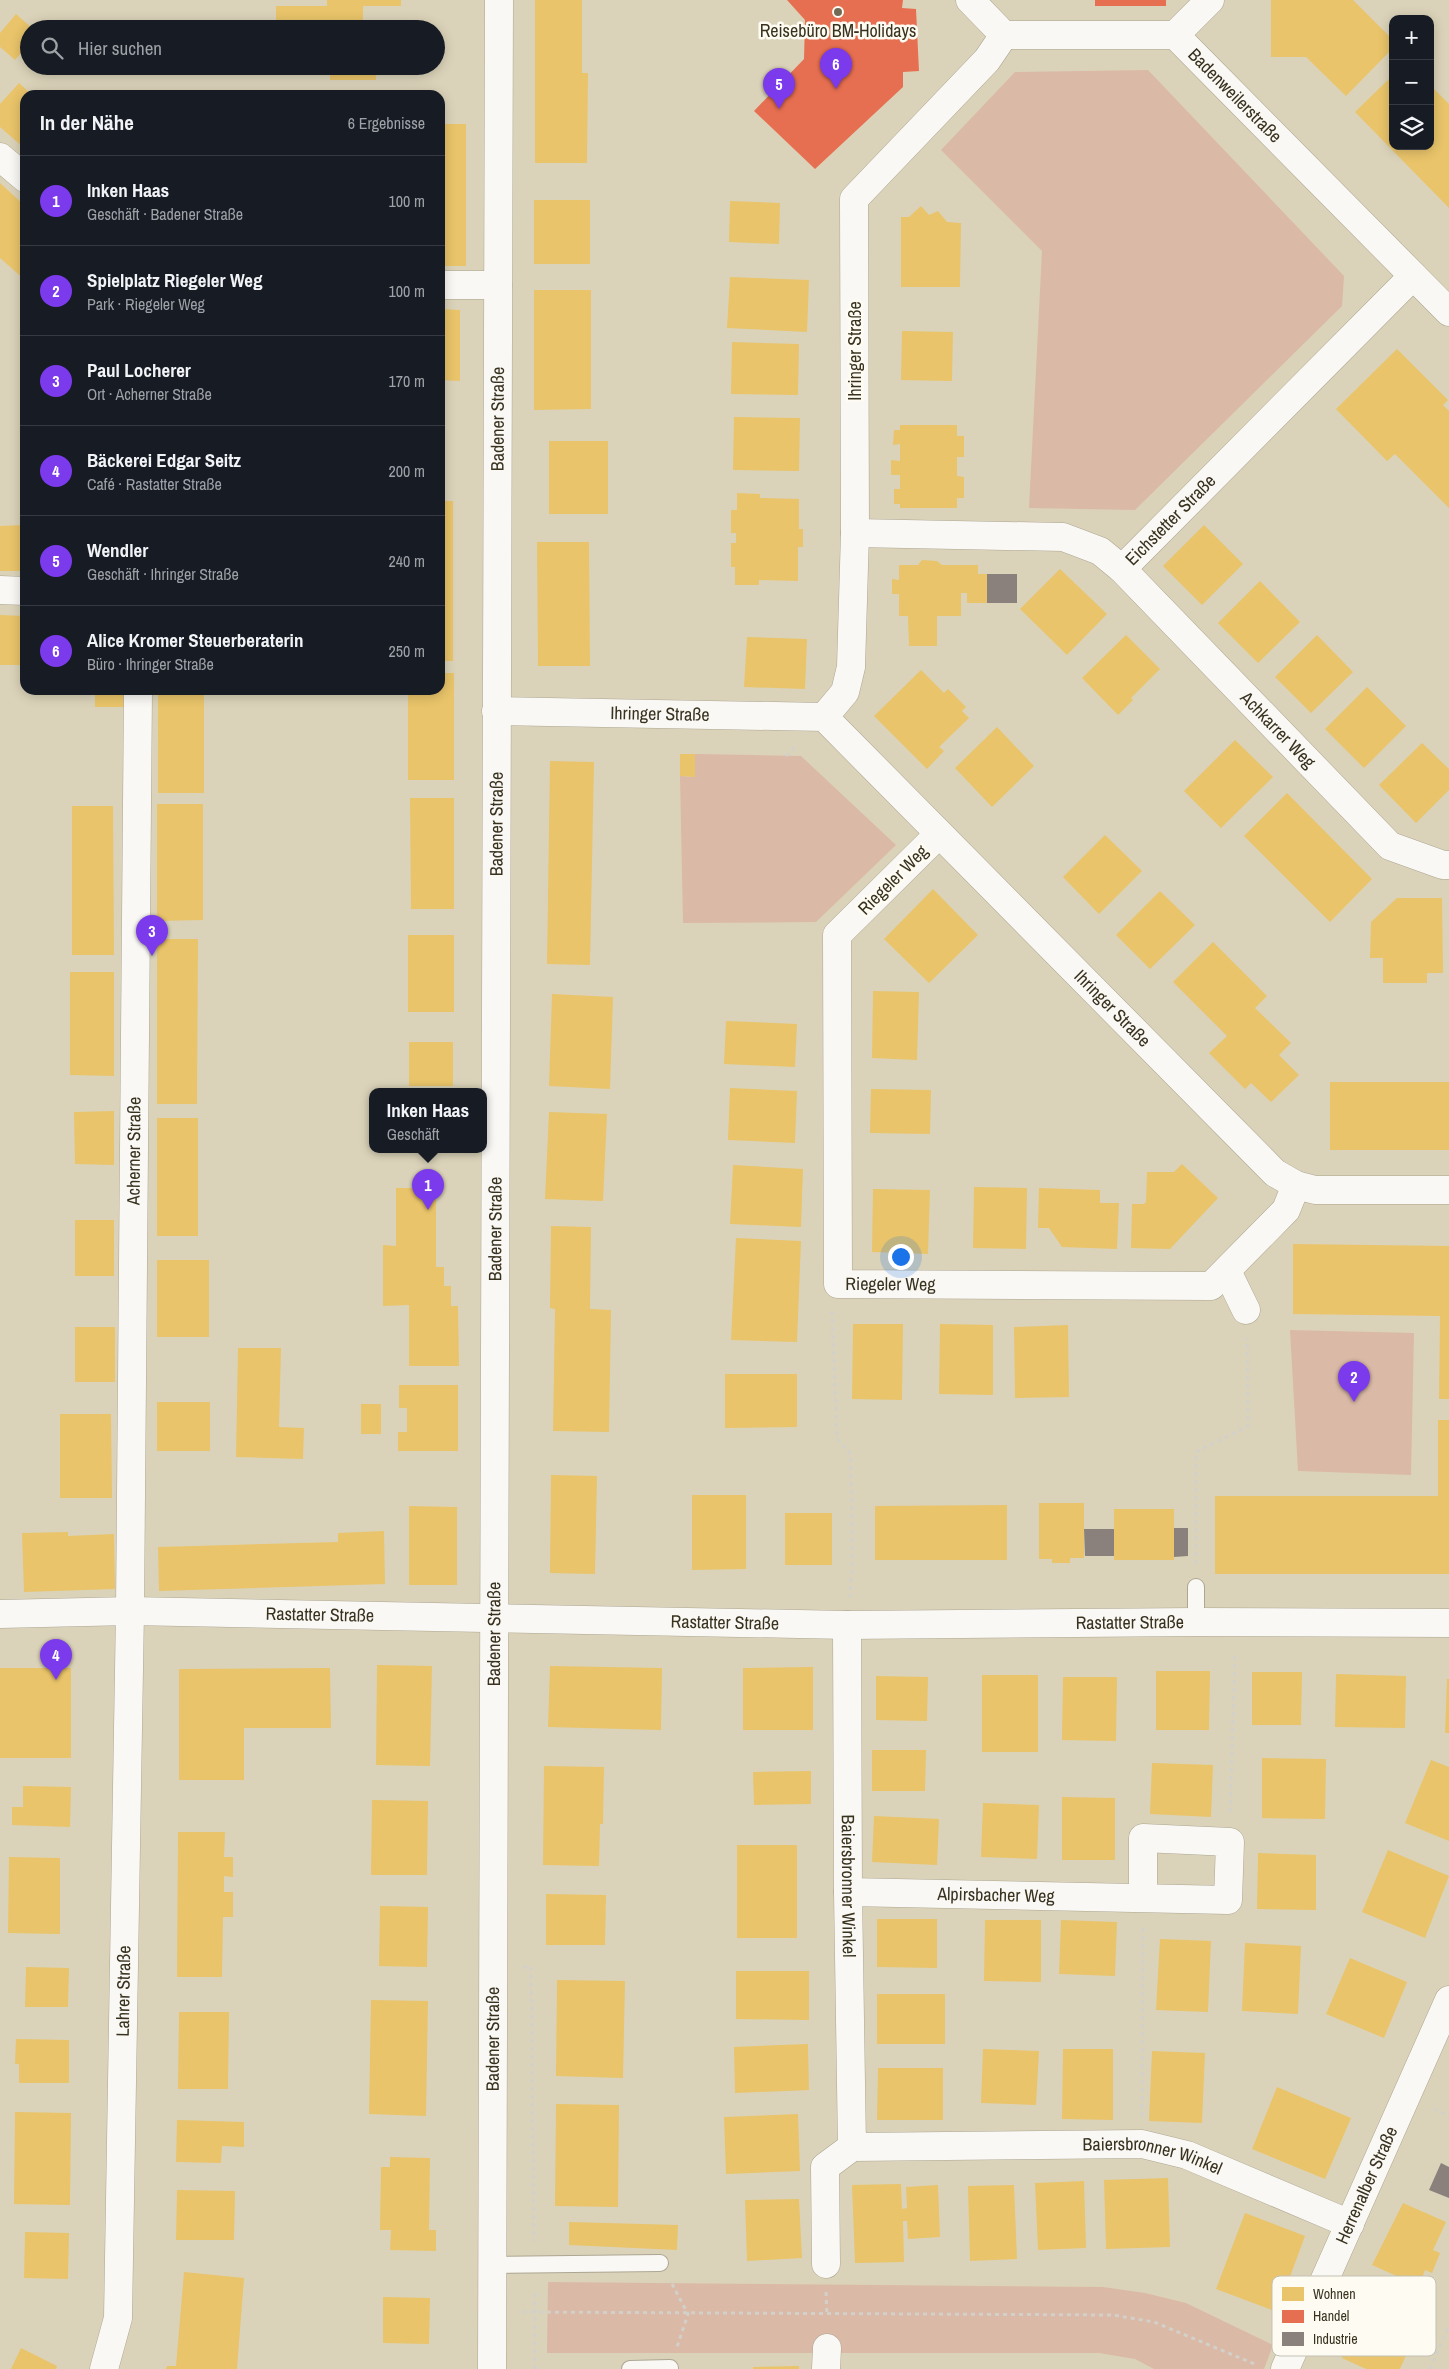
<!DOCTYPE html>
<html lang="de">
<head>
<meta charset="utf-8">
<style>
	body { margin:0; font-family:"Archivo Narrow",sans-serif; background:#242831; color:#f1f3f6 }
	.controls { position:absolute; right:15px; top:15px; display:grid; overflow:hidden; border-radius:10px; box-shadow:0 2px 12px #0003 }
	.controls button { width:45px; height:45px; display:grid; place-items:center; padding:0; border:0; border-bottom:1px solid #363941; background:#171b24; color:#f1f3f6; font:25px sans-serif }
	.you { position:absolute; left:900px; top:1256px; width:18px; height:18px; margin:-12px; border:4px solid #fff; border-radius:50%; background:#1a73e8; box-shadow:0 0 0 8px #1a73e833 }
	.badge { display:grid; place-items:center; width:32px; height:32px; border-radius:50%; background:#7c3aed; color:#fff; font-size:16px; font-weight:700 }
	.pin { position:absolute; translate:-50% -41px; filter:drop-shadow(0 1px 2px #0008) }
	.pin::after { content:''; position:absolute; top:26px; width:18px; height:15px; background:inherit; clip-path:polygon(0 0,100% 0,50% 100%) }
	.popup { position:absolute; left:369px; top:1088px; width:118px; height:65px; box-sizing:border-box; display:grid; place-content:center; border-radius:10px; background:#171b24; filter:drop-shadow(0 1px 4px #0005); font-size:16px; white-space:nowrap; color:#9ea1a6 }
	.popup b { font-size:19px; color:#f1f3f6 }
	.popup::after { content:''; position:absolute; left:50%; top:100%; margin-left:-10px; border:10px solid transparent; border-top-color:#171b24 }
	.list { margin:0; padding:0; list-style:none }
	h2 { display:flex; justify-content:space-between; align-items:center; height:65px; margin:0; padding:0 20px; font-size:21px }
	h2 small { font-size:16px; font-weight:400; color:#9ea1a6 }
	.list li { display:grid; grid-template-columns:32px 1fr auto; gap:15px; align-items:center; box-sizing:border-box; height:90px; padding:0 20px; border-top:1px solid #363941 }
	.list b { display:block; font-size:19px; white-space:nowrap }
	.list p { margin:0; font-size:16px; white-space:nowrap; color:#9ea1a6 }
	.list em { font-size:16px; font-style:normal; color:#9ea1a6 }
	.icon { flex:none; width:28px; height:28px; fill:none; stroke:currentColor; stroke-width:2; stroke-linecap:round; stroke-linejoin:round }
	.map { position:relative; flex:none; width:1449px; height:2369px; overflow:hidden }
	.search { position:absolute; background:#171b24; box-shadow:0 2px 12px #0003; left:20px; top:20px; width:425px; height:55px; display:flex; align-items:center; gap:12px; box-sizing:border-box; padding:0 18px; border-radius:28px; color:#9ea1a6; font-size:19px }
	.panel { position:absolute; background:#171b24; box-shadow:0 2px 12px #0003; left:20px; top:90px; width:425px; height:605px; border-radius:15px }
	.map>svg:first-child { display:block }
	.green { fill:#dbb9a7 }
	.homes { fill:#e9c46a }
	.shops { fill:#e76f51 }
	.industry { fill:#8a817c }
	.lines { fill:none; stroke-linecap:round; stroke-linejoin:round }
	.lane-casing { stroke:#aca692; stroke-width:18 }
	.street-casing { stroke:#aca692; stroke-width:29 }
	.path { stroke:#d2d0c8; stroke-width:3; stroke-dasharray:4 4; stroke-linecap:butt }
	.lane { stroke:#faf8f4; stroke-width:16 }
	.street { stroke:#faf8f4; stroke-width:28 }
	.poi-dot { fill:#716a55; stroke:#fefcf2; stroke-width:2 }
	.labels { text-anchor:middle; stroke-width:5; stroke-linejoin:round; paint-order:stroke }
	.poi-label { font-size:18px; fill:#38321f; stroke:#fefcf2 }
	.street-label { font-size:18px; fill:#38321f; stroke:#fefcf2 }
	.key { fill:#fefcf2; stroke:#c3bfb3; stroke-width:1 }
	.key-label { font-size:14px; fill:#38321f }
</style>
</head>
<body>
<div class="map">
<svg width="1449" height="2369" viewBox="0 0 1449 2369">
	<rect width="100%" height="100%" fill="#dbd3b9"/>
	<!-- green -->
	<path class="green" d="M1148,70L1344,276L1342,306L1135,510L1029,508L1042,251L941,150L1015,72Z
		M695,754L801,756L896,845L816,922L683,923L680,776L695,777Z
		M1290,1330L1414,1333L1411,1475L1298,1471Z
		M548,2282L1103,2287L1145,2293L1186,2303L1273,2345L1264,2369H1154L1135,2359L1099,2353H547Z"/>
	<!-- homes -->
	<path class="homes" d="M327,0H401V6H363V29H276V6H327Z
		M535,0H582V73H588L587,163H535Z
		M1271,0H1353L1393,40V48L1346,96L1306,57H1271Z
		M16,14L33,29H29V44L15,60L0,47V33Z
		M330,66H376V80H330Z
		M1393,75V146H1430V85L1449,104V208L1355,112Z
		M19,83L32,95H25L24,148L0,127V104Z
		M440,124H466V266H440Z
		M0,183L25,206V280L0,258Z
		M534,200H590V264H534Z
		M730,201L780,203L779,244L729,242Z
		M921,206L929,215L938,211L947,222L961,223L960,287H901V217H909Z
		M730,277L809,280L807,332L727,328Z
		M534,290H591V409L534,410Z
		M440,309L460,310V381L440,380Z
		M902,331L953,332L952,381L901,380Z
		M732,342L799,344L798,395L731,394Z
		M1397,349L1448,400L1443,405L1449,411V508L1395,454L1387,461L1336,409Z
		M734,417L800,418L799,471L733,470Z
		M900,425H957V436H964V457H957V476L964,477V498H957V508H900V504H894V489H900V475H891V460L900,461V444L893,445L894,430H900Z
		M549,441H608V514H549Z
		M737,493L760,494V498L799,499V529H803V547H798V581L759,580V585H735V567H731V543H736V533H731V510H737Z
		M440,501H453V661H440Z
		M25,525V571H0V526Z
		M1204,525L1243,564L1202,605L1163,566Z
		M537,542H589L590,666H538Z
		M922,560L937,561L942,565H978V574H987V603H967V593H961V616H937V646H909L908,616H899V594H892V579L899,580V565H918Z
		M1060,569L1107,614L1067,655L1020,609Z
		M1260,581L1300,622L1258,663L1218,623Z
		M0,615L25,616V665H0Z
		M1126,635L1160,669L1131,698L1133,700L1118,715L1082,678Z
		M1317,635L1353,672L1311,713L1275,677Z
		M747,637L807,639L805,689L744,687Z
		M921,670L944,693L948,689L966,707L962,711L969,718L939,747L944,751L927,769L874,716Z
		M440,673H454V780H408V690H440Z
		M1367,687L1406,726L1364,768L1325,729Z
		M95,690H124V707H95Z
		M158,690H204V793H158Z
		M997,727L1034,766L992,807L955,768Z
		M1235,740L1273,777L1221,828L1184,791Z
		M1422,743L1449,769V790L1416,823L1379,785Z
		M680,754H695V777L680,776Z
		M550,761L594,762L590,965L547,964Z
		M1287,793L1372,879L1330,922L1244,836Z
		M410,798H454V909H411Z
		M157,804H203V920L157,921Z
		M72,806H113L114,955H72Z
		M1105,835L1142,871L1099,914L1063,877Z
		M933,889L978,935L929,983L884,939Z
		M1160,891L1195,925L1150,969L1116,935Z
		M1397,898H1442L1443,973H1427V983H1383V958H1370L1371,922Z
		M408,935H454V1012H408Z
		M157,939H198L197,1104H157Z
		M1213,942L1267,996L1255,1008L1291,1043L1279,1055L1299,1075L1271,1102L1251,1083L1245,1089L1209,1053L1227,1036L1173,982Z
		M70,972H114V1076L70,1075Z
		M873,991L919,992L917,1060L872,1058Z
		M552,994L613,997L610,1089L549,1086Z
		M726,1021L797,1024L795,1067L724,1064Z
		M409,1042H453V1086H409Z
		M1330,1082H1449V1150H1330Z
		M730,1088L797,1091L795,1143L728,1140Z
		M871,1089L931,1090L930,1134L870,1133Z
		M114,1111V1165L75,1164L74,1112Z
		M549,1112L607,1114L603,1201L545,1199Z
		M157,1118H198V1236H157Z
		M395,1149H438V1152H395Z
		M1182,1164L1218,1198L1170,1249L1131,1248L1132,1204H1144L1146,1202L1147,1172H1174Z
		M733,1165L803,1169L801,1227L730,1224Z
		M974,1187L1027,1188L1026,1249L973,1248Z
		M396,1188H436V1267H444V1286H451V1306H458L459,1366H409V1305L383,1306V1245L396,1246Z
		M1039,1188L1100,1190V1203H1119L1117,1249L1062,1247L1049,1228H1038Z
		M873,1189L930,1190L928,1254L872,1252Z
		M75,1220H114V1276H75Z
		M551,1226L591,1227L590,1309L611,1310L609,1432L553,1431L555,1309L550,1308Z
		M736,1238L801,1241L797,1342L731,1340Z
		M1293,1244L1449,1246V1399H1439L1440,1316L1293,1314Z
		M157,1260H209V1337H157Z
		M853,1324H903L902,1400L852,1399Z
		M940,1324L993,1325V1395L939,1394Z
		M1068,1325L1069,1397L1015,1398L1014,1327Z
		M75,1327H115V1382H75Z
		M238,1348H281L279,1427L304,1428L303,1459L236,1457Z
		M725,1374H797V1427L725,1428Z
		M399,1385H458V1451H398V1432H407V1408H399Z
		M157,1402H210V1451H157Z
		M361,1404H381V1434H361Z
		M60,1414H111L112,1498H60Z
		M1438,1420H1449V1574H1215V1496H1438Z
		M551,1475L597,1476L595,1574L550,1573Z
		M692,1495H746V1569L692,1570Z
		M1039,1503H1084V1558H1070V1563H1052V1559H1039Z
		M1007,1505V1560H875V1506Z
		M409,1506L457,1507V1585H409Z
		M1114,1509H1174V1560H1114Z
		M785,1513H832V1565H785Z
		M384,1531L385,1584L159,1591L158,1547L338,1542V1533Z
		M68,1532V1536L114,1534L115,1589L24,1592L22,1533Z
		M377,1665L432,1666L430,1766L376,1765Z
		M550,1666L662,1668L661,1730L548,1727Z
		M813,1667V1730H743V1668Z
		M0,1668H71V1758H0Z
		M330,1668L331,1728H244V1780H179V1669Z
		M1156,1671H1210L1209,1730H1156Z
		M1252,1672H1302L1301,1725H1252Z
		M1336,1674L1406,1676L1405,1728L1335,1727Z
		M982,1675H1038V1752H982Z
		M876,1676L928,1677L927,1721L876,1720Z
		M1063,1677H1117L1116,1741L1062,1740Z
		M1447,1679H1449V1733H1445Z
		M872,1750H926L925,1791H872Z
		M1262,1758L1326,1759L1325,1819L1262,1818Z
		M1431,1760L1449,1767V1841L1405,1823Z
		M1152,1763L1213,1765L1211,1817L1150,1814Z
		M544,1766L604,1767L603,1824H600L599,1866L543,1865Z
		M811,1771V1804L754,1805L753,1772Z
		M23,1786L71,1787L70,1827L12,1825V1807H23Z
		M1062,1797L1115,1798V1860H1062Z
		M372,1800L428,1801L427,1875H371Z
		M983,1803L1039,1805L1037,1859L981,1857Z
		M874,1816L939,1819L937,1865L872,1862Z
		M178,1832H225L224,1857H233V1877L224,1876V1892H233V1917H223L222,1977H177Z
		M737,1845H797V1938H737Z
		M1388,1850L1449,1876L1425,1938L1362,1912Z
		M1258,1853L1316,1855V1910L1257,1909Z
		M9,1857L60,1858V1934L8,1933Z
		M546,1894L606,1895L605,1945H546Z
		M380,1906L428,1907L427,1967L379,1966Z
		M877,1919H937V1968L877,1967Z
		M985,1920H1041V1982L984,1981Z
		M1061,1920L1117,1922L1115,1976L1059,1974Z
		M1160,1939L1211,1941L1208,2012L1156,2010Z
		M1245,1943L1301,1946L1298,2014L1242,2011Z
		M1350,1958L1407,1982L1384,2038L1326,2014Z
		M26,1967L69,1968L68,2007H25Z
		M736,1971H809V2020L736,2019Z
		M557,1980L625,1981L623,2078L556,2076Z
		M877,1994H945V2044H877Z
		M371,2000L428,2001L426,2116L369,2114Z
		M179,2012H229L228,2089H178Z
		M16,2039L69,2040V2083H19V2064H15Z
		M808,2044L809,2090L735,2093L734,2047Z
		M983,2049L1039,2051L1036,2105L981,2103Z
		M1063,2049H1113V2120L1062,2119Z
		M1152,2051L1205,2053L1202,2123L1149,2121Z
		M878,2068H943V2120H877Z
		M1277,2087L1351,2118L1325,2179L1252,2149Z
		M556,2104L619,2105L618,2207L555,2206Z
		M15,2112L71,2113L70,2205L14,2204Z
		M798,2114L800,2171L726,2174L724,2117Z
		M177,2120L244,2122V2147L222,2146L221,2163L176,2162Z
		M390,2157L430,2158L429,2230H436V2251L390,2250L391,2230H380L381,2167H390Z
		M1168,2178L1170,2247L1106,2249L1104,2180Z
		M1084,2181L1086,2248L1038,2250L1035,2183Z
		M901,2184L902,2209L907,2208L906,2187L938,2185L940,2237L908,2239L907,2221H903L904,2262L855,2263L852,2185Z
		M1014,2185L1017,2259L970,2261L968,2186Z
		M177,2190L235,2191L234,2240H176Z
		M799,2199L802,2258L747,2261L745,2200Z
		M1403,2203L1446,2222L1433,2250L1440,2253L1432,2273L1425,2270L1419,2286L1372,2265Z
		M1245,2213L1305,2236L1277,2312L1216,2289Z
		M569,2222L678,2225L677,2250L569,2245Z
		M25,2232L69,2233L68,2279L24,2278Z
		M184,2272L244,2278L237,2369H166L167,2366H176Z
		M1369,2296L1422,2319L1400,2369H1366L1342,2358Z
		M383,2297L430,2298L429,2344L383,2343Z
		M21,2348L57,2366L56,2369H11Z
		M799,2366V2369H753V2367Z"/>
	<!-- shops -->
	<path class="shops" d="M787,0H903L902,8L916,9L919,71L903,72V87L815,169L754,111L804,59L805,20Z
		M1095,0H1166V6H1095Z"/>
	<!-- industry -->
	<path class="industry" d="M987,574H1017V603H987Z
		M1174,1528H1188V1556L1174,1557Z
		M1084,1529H1114V1556H1085Z
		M1441,2163L1449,2167V2198L1429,2190Z"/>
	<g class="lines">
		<!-- lane casing -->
		<g class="lane-casing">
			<path id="lane" d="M1196,1587V1622
				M492,2265L660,2263
				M630,2369L670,2368"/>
		</g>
		<!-- street casing -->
		<g class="street-casing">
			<g id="street">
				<path id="s1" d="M970,0L1004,35H1175L1449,312"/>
				<path d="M1175,35L1210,0"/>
				<path d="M0,157L25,178"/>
				<path d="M440,285H498"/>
				<path id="s2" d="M855,533L1063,537L1100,551L1122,569L1413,276"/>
				<path id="s3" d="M1122,569L1390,846L1443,865H1449"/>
				<path d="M0,590L25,591"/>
				<path id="s4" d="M496,711L824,717L1275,1173L1296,1185L1315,1190H1449"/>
				<path d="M824,717L845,692L851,667L855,533L854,199L987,60L1004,35"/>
				<path id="s5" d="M939,834L837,935L838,1284L1211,1286L1286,1210L1296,1185"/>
				<path d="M1227,1271L1246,1310"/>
				<path id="s6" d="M0,1614L130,1611L847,1625L1196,1622L1449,1623"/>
				<path id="s7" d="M847,1625L848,1892L852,2147L1142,2144L1187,2155L1350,2224"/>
				<path id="s8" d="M848,1892L1228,1900L1230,1842L1143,1838V1898"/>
				<path d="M826,2264L825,2167L852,2147"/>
				<path id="s9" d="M104,2369L118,2318L130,1611L138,690"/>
				<path id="s10" d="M492,2369L499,0"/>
				<path d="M826,2369L827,2348"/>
				<path id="s11" d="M1285,2369L1449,2000"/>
			</g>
		</g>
		<!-- path -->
		<path class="path" d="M786,756L796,746
			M832,1311L837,1438L851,1455L852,1569L850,1597
			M1196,1564V1452L1248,1426L1247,1338
			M1230,1812L1235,1653
			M523,1967H531L534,2241
			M1434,2109L1449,2116
			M1142,2116L1143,1927
			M672,2284L688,2314L677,2347
			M826,2292L827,2316
			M523,2312L1113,2315L1154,2322L1257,2365
			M535,2369V2289
			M1430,2369L1449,2325"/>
		<!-- lane -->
		<use href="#lane" class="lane"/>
		<!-- street -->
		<use href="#street" class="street"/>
	</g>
	<!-- markers -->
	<circle class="poi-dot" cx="838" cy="12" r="5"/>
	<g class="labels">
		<!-- poi labels -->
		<g class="poi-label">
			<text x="838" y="37">Reisebüro BM-Holidays</text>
		</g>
		<!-- street labels -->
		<g class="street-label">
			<text dy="6" stroke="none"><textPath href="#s1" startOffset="305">Badenweilerstraße</textPath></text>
			<text transform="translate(855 351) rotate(-90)" y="6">Ihringer Straße</text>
			<text dy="6" stroke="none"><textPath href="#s10" startOffset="1950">Badener Straße</textPath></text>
			<text dy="6" stroke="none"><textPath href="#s2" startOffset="345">Eichstetter Straße</textPath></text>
			<text dy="6" stroke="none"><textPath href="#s4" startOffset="164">Ihringer Straße</textPath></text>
			<text dy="6" stroke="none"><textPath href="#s3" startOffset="224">Achkarrer Weg</textPath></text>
			<text dy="6" stroke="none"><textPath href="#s10" startOffset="1545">Badener Straße</textPath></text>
			<text transform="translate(893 880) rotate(-45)" y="6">Riegeler Weg</text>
			<text dy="6" stroke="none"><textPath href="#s4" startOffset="738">Ihringer Straße</textPath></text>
			<text dy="6" stroke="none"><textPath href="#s9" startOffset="1220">Acherner Straße</textPath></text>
			<text dy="6" stroke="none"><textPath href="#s10" startOffset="1140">Badener Straße</textPath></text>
			<text dy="6" stroke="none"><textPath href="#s5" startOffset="545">Riegeler Weg</textPath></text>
			<text dy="6" stroke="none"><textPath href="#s6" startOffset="320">Rastatter Straße</textPath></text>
			<text dy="6" stroke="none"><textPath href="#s6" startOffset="725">Rastatter Straße</textPath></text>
			<text dy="6" stroke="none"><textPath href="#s6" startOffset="1130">Rastatter Straße</textPath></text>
			<text dy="6" stroke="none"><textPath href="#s10" startOffset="735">Badener Straße</textPath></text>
			<text dy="6" stroke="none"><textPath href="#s7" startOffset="261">Baiersbronner Winkel</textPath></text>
			<text dy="6" stroke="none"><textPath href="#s8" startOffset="148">Alpirsbacher Weg</textPath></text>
			<text dy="6" stroke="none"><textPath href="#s9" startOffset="380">Lahrer Straße</textPath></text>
			<text dy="6" stroke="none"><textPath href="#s10" startOffset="330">Badener Straße</textPath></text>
			<text dy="6" stroke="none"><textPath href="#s7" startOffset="824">Baiersbronner Winkel</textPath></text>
			<text dy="6" stroke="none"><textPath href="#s11" startOffset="201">Herrenalber Straße</textPath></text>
		</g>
	</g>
	<!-- legend -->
	<rect x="1272" y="2276" width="164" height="80" rx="8" class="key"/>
	<rect x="1282" y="2287" width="22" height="14" fill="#e9c46a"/>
	<rect x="1282" y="2310" width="22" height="13" fill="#e76f51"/>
	<rect x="1282" y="2332" width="22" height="14" fill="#8a817c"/>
	<g class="key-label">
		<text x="1313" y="2299">Wohnen</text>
		<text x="1313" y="2321">Handel</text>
		<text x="1313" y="2344">Industrie</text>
	</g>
</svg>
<div class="controls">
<button>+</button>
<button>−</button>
<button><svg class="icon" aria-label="layers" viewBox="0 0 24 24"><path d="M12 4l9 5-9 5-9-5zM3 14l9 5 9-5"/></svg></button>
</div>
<div class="you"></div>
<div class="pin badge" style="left:428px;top:1210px">1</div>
<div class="popup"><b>Inken Haas</b>Geschäft</div>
<div class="pin badge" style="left:1354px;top:1402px">2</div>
<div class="pin badge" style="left:152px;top:956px">3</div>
<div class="pin badge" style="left:56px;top:1680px">4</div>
<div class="pin badge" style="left:779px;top:109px">5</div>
<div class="pin badge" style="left:836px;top:89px">6</div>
<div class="search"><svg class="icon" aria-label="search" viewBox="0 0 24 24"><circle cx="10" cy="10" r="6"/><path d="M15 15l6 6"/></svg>Hier suchen</div>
<section class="panel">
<h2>In der Nähe<small>6 Ergebnisse</small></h2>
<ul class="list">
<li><span class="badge">1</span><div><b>Inken Haas</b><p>Geschäft · Badener Straße</p></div><em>100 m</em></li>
<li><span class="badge">2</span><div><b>Spielplatz Riegeler Weg</b><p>Park · Riegeler Weg</p></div><em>100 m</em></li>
<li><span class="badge">3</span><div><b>Paul Locherer</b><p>Ort · Acherner Straße</p></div><em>170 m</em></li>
<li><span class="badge">4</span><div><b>Bäckerei Edgar Seitz</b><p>Café · Rastatter Straße</p></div><em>200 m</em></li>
<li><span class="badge">5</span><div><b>Wendler</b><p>Geschäft · Ihringer Straße</p></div><em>240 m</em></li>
<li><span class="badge">6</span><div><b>Alice Kromer Steuerberaterin</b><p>Büro · Ihringer Straße</p></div><em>250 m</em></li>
</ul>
</section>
</div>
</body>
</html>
